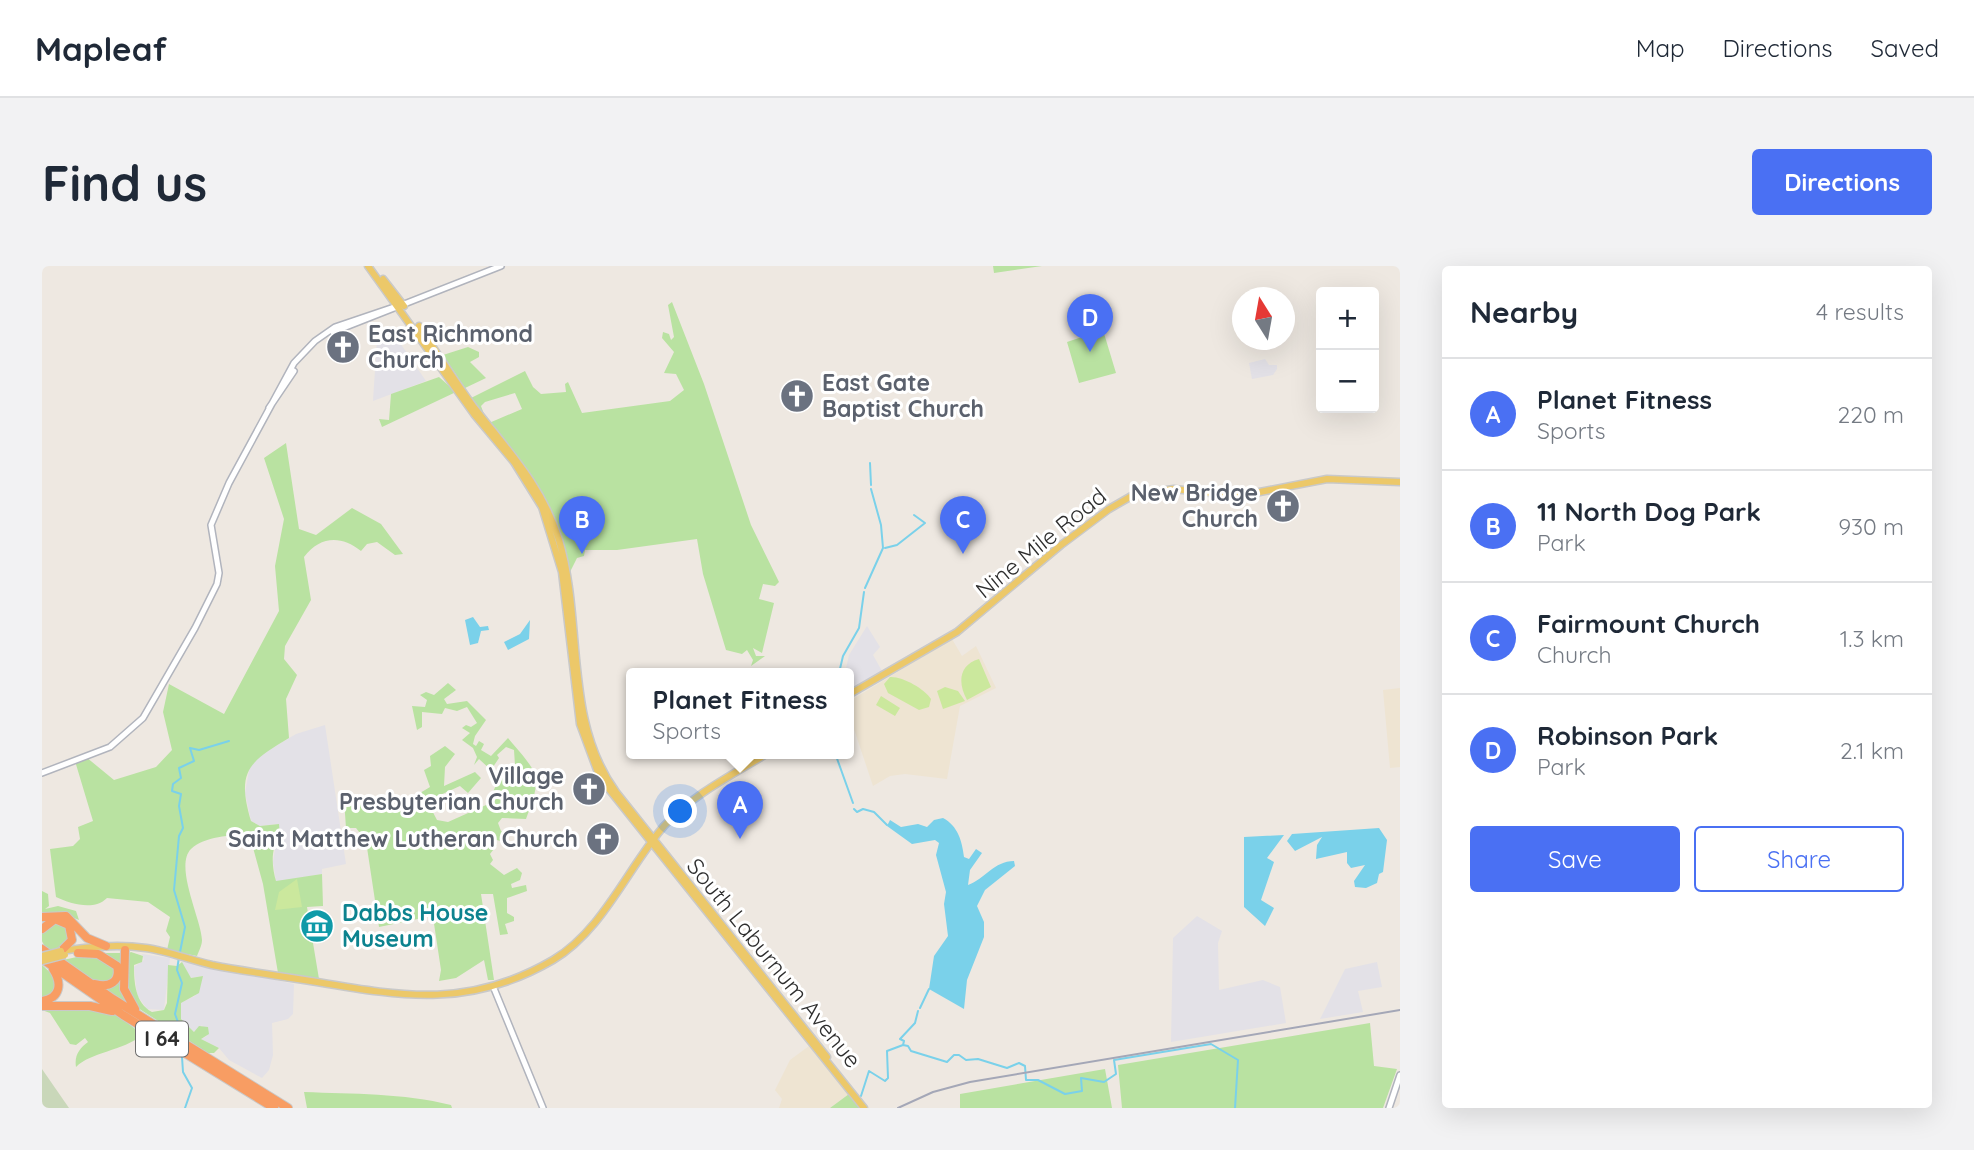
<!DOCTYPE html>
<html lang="en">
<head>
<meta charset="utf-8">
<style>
	body { margin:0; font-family:Quicksand,sans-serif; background:#f2f2f3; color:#1f2937 }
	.controls { position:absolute; right:21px; top:21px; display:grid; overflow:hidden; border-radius:7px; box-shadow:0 7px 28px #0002 }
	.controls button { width:63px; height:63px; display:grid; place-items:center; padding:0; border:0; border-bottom:2px solid #e0e1e3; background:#fff; color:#1f2937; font:35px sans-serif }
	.compass { position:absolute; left:1190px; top:21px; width:63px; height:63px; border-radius:50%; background:#fff; box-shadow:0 7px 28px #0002; rotate:349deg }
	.you { position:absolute; left:639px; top:546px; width:24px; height:24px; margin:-18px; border:5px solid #fff; border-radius:50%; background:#1a73e8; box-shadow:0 0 0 10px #1a73e833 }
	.badge { display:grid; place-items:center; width:46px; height:46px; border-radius:50%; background:#4a70f3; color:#fff; font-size:23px; font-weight:700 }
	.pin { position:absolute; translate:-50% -58px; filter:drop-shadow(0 2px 4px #0008) }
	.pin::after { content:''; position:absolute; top:37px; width:24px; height:21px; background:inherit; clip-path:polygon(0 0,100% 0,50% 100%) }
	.popup { position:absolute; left:584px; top:402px; width:228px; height:91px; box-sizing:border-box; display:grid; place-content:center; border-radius:7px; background:#fff; filter:drop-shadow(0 2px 5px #0005); font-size:23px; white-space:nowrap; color:#747a83 }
	.popup b { font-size:26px; color:#1f2937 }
	.popup::after { content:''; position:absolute; left:50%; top:100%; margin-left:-14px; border:14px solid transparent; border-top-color:#fff }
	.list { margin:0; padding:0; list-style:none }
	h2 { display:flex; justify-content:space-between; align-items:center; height:91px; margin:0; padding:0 28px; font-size:30px }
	h2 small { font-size:23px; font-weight:400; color:#747a83 }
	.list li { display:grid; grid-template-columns:46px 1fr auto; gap:21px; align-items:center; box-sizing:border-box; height:112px; padding:0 28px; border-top:2px solid #e0e1e3 }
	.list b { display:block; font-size:26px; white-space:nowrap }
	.list p { margin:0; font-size:23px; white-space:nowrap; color:#747a83 }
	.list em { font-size:23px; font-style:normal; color:#747a83 }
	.actions { display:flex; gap:14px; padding:21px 28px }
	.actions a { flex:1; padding:16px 0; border:2px solid #4a70f3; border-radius:7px; text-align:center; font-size:24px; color:#4a70f3 }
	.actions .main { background:#4a70f3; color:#fff }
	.map { position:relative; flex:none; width:1358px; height:842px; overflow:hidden; border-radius:7px }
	header { display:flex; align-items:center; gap:42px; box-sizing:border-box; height:98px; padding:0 35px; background:#fff; border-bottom:2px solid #e0e1e3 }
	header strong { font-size:33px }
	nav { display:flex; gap:38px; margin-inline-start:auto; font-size:24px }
	.intro { display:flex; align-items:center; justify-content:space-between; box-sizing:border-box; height:168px; padding:0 42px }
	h1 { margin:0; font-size:49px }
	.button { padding:18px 32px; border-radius:7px; background:#4a70f3; color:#fff; font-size:24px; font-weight:700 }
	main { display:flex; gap:42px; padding:0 42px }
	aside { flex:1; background:#fff; border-radius:7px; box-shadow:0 7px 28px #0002 }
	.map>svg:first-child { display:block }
	.industrial { fill:#e3e1e7 }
	.education { fill:#eee4d2 }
	.green { fill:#b9e2a1 }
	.cemetery { fill:#c9d7b9 }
	.pitch { fill:#cbe89d }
	.water { fill:#7ad1ea }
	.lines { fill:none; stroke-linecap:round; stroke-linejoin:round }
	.stream { stroke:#7ad1ea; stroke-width:2 }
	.secondary-casing { stroke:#b1b4bd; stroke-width:8 }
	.primary-casing { stroke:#c9c9c9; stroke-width:9 }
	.motorway-casing { stroke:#c9c9c9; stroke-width:10 }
	.secondary { stroke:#fff; stroke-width:5 }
	.primary { stroke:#ecc869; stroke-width:6 }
	.motorway { stroke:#f89d63; stroke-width:8 }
	.rail { stroke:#a4a7b7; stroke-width:2 }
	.primary-bridge-casing { stroke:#c9c9c9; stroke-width:9; stroke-linecap:butt }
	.primary-bridge { stroke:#ecc869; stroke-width:6 }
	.labels { text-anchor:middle; stroke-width:6; stroke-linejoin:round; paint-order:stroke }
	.shield { fill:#fff; stroke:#6d6d6d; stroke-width:2 }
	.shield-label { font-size:21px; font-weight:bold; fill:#2e2e2e }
	.worship-label { font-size:23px; font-weight:bold; fill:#5b616d; stroke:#fff; text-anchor:end }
	.street-label { font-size:23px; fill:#2e2e2e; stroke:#fff }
	.culture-label { font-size:23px; font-weight:bold; fill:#0d838f; stroke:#fff; text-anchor:start }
</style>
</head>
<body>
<header>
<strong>Mapleaf</strong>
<nav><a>Map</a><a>Directions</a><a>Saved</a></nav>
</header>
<div class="intro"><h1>Find us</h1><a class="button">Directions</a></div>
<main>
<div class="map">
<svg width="1358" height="842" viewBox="0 0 1358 842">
	<rect width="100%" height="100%" fill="#eee8e1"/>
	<!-- industrial -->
	<path class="industrial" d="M354,71L384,115L331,135L335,72H346L349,75Z
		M1223,93L1227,99H1235V103L1231,109L1210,113L1207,97Z
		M825,360L838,381L831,389L840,405L808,423L806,407H803L807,389Z
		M283,459L304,598L280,603V608L234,616L231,596L237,558L218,560L209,555L203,527L208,499L217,490L254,468Z
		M1155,650L1180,665L1176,677L1177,724L1221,714L1238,721L1244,757L1129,776L1131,672Z
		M100,688L128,692L122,744L105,743L95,729L92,701L102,694Z
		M145,695L252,718L251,748L246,753L230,757L231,789L227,804L220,812L187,794L177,782L159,773L165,770L160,759L153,766L144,761L139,753L138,737L153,730L160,710L149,712L141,701L140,696Z
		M1335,696L1340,721L1316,725L1321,746L1278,753L1303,703Z"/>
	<!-- education -->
	<path class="education" d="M910,373L920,390L934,380L954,422L918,440L905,513L863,508L848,510L831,520L807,448L806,436Z
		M1358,422V501L1348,502L1341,424Z
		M767,780L807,828L788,842H737L740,833L733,824L748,794Z"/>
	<!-- green -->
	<path class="green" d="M951,0H1000L952,7Z
		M630,36L662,118L709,259L737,316L733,320L721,318L717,333L732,337L720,387L711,382L714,390H723L709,400L711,394L705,384L700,388L684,384L661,308L655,273L575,284H543L542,290L535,292L527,308C506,240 495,212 447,157L480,143L473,127L443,136L439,140L443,151L429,132L483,105L491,121L499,128L524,126L523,118L526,116L540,147L628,135L642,124L634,108L622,107L632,86L620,72L621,66L627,68L629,74L632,71L626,39Z
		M1061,64L1074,107L1037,117L1025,76Z
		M426,81L437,86V91L428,96L444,112L423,122L401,89Z
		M397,111L414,126L340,161L337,153L347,154L349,128Z
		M244,177L257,263L274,269L310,242L339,258L361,288L353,289L335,276L325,278L319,285C299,269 278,270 262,291L269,334L243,380L242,393L255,409L244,433L247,472C207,496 194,505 209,555L218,560L237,558L238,571C228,582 230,602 234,615L280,608L281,640L265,641L277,713L236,707L221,618L207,567C189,570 162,570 149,583C132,600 159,653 160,674C160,679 157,685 155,690L125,684L128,671L124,665L128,651L106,636L65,632C52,645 29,638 14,631L8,583L31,580L38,573L36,561L51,555L33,495L44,491L72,514L114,501L130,484L121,446L127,418L182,448L237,345L233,300L242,253L222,192Z
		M406,417L414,424L402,433L405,438L425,435L444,454L433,470L431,478L434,480L437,475L442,478L439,484L449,490L466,472C497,509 501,508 484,553L460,552L456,557L459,565L466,568L465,577L448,572V567L433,565L432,572L442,571L455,579L448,588L451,594L448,598L462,609L475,602L480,607L478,614L469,618L470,622L484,619L485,625L465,632V647L472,651V655L463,658L466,668L458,669L451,628H439L452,714H446L442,694L414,712L397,715L399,704L391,651L385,646L376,653L337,661L324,575L314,562H304L302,533L315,539L348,536V542L360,546L376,541L379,534L378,527L388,521L382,504L389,500L388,490L403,480L413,488L403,501L402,520L433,506L439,512L426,527L418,520L385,535L395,554L406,556L453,535C446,520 462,516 465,502L473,499L472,484L464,481L455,489L457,492L449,504L437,493L432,499L435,491L431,482L420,474L428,467L420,462L424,459L429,461L435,457L425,441L415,445L403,442L400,448L380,446V461L375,464L370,440L383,441L385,434L378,429L384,426L392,429Z
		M0,625L6,628L7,640L3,643L16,640L34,645L37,654L18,646L0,648Z
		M-1 670a14 14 0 1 1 28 0a14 14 0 1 1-28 0Z
		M89,686L101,690L100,696L92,699C92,716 93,737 110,746L122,744L125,737L126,699L135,700L140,696L149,712L161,710L157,727L139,737V753L152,766L157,760L166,761L167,768L159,773L177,782L172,787H166L96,742L85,721L87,687Z
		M58,687H80L88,741L58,721L62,722L78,705Z
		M44,689L56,690L73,700L74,710L63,718L50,714L21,694Z
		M0,699L13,711V725L6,732L0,731Z
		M42,742L75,749L101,769C80,785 49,786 34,801C32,789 38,782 46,776L43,772L34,779L28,778L8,747L0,744Z
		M1328,757L1332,800L1355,803L1341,842H1080L1076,799Z
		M1063,803L1070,842H918V828Z
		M262,826C311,828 361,827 409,839L410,842H265Z
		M807,828L818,842H788Z"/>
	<!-- cemetery -->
	<path class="cemetery" d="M0,803L27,842H0Z"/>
	<!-- pitch -->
	<path class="pitch" d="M937,393L949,421L925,434C916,418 916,399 937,393Z
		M848,411C860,410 883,423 889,433L887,441L877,444L846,427L842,418Z
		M903,421L916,425L923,435L901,443L895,425Z
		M839,430L858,442L853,450L834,439Z
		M255,613L260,641L233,644L237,626Z"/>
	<!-- water -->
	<path class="water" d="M431,351L438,361L446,360L447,364L439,365L436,377L428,379L423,354Z
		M488,354L487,373L466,384L462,376L478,368Z
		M901,552C916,560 920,575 922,591L927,593L934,583L940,587L928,604L926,619C943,613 952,595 972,595L973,600L943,624L935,640L942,656V671L925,714L922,743L887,723L892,690L906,670L902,638L904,626L894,589L897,577L893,574L870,578L845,560L848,554L859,561L876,558L885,561L892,554Z
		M1337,562L1345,574L1341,606L1337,608L1335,617L1324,622L1313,621L1312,615L1323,599L1309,602L1305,597V586L1274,593L1275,579L1280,571L1253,585L1245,575L1250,568Z
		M1242,569L1225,592L1232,596L1219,634L1232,642L1223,660L1202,641V571Z"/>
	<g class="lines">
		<!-- stream -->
		<path class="stream" d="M828,197L829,219
			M843,282L855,279L883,257L872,249
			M823,322L841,282L839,259L829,223
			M797,407L801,390L817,362L822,326
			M793,487L811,537
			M812,543L815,546L821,543L832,546L845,559
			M138,686L143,661L132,624L137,570L141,562L137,540L139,528L130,525L131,518L139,512L137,502L152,495L148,482L157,484L187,475
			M137,691L135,704L140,717L133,748L142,773
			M878,742L887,723
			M861,779L866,780L869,785L905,796L912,789H917L924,794L936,793L965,802L977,797L983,800L984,814H996L1023,828L1040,825L1039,812L1062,816L1074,808L1072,794L1169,778L1196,794L1193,842
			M140,791L141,806L150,822L143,842
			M819,830L827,805L843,815L846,812L845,785L861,779L862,775L858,773L873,757L876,745"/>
		<!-- secondary casing -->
		<g class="secondary-casing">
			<path id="secondary" d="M291,66L459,0
				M227,142L252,105
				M0,507L68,481L101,452L153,362L175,318L177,307L169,259L187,217L252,97L273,75L293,61L355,40
				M451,720L501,842
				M1347,842L1358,809"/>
		</g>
		<!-- primary casing -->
		<g class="primary-casing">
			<path id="primary" d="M326,0L432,148L472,196L500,241L520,306L538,458L558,512L822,842
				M341,13L362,40
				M377,60C395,87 412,114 431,140C465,184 500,219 517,274C542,357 521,453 574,526L785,791
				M806,429L915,366L1019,279L1067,243L1093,228L1132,223L1197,230L1285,213L1358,216
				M19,685C47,681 75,678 104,682C126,685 148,694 170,699C205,706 240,710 275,716C363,731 429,742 511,694C561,664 585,603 622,560C650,529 690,509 726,487"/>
		</g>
		<!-- motorway casing -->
		<g class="motorway-casing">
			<path id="motorway" d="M0,651L24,650L45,672L64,680
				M0,663L13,653L27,659L30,674L19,685
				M0,683L71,733L246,842
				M83,684L82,723L93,743
				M36,687L56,688L75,700C79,716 67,722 53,718
				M0,693L81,749L232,842
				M0,735C19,732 20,717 11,703
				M0,740H48L70,745"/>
		</g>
		<!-- secondary -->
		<use href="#secondary" class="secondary"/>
		<!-- primary -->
		<use href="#primary" class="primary"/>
		<!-- motorway -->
		<use href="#motorway" class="motorway"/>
		<!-- rail -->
		<path class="rail" d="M856,842L891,826L928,816L1358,744"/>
		<!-- primary-bridge casing -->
		<g class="primary-bridge-casing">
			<path id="primary-bridge" d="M0,690L19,685
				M0,695L23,689"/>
		</g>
		<!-- primary-bridge -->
		<use href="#primary-bridge" class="primary-bridge"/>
	</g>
	<!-- icons -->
	<defs>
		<g id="church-disc" transform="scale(1.75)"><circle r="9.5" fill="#6b7280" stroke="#fff"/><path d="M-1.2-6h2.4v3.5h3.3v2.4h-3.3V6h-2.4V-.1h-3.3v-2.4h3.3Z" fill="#fff"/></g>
		<g id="museum-disc" transform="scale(1.75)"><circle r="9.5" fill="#0f9aa8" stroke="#fff"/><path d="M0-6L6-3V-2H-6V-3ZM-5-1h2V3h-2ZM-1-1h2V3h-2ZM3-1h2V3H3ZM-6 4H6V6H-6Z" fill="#fff"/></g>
	</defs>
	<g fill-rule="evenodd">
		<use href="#church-disc" x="301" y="81"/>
		<use href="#church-disc" x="755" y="130"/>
		<use href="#church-disc" x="1241" y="240"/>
		<use href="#church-disc" x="547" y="523"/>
		<use href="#church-disc" x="561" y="573"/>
		<use href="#museum-disc" x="275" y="660"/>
	</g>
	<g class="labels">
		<!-- shield labels -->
		<rect class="shield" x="94" y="755.5" width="52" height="35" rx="5"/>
		<g class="shield-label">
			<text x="120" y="780">I 64</text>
		</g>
		<!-- worship labels -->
		<g class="worship-label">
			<text x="326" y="76" text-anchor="start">East Richmond<tspan x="326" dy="26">Church</tspan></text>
			<text x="780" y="125" text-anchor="start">East Gate<tspan x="780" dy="26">Baptist Church</tspan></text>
			<text x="1216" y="235">New Bridge<tspan x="1216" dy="26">Church</tspan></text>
			<text x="522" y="518">Village<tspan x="522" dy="26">Presbyterian Church</tspan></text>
			<text x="536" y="581">Saint Matthew Lutheran Church</text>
		</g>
		<!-- street labels -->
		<g class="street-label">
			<text transform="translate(999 277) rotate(-39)" y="8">Nine Mile Road</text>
			<text transform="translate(732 697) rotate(51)" y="8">South Laburnum Avenue</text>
		</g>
		<!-- culture labels -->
		<g class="culture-label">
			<text x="300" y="655">Dabbs House<tspan x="300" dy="26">Museum</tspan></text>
		</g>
	</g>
</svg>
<div class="controls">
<button>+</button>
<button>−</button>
</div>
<svg class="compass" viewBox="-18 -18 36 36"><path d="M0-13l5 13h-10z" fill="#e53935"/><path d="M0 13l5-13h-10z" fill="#747a83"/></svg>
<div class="you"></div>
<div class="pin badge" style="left:698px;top:573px">A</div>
<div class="popup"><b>Planet Fitness</b>Sports</div>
<div class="pin badge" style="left:540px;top:288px">B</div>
<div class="pin badge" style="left:921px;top:288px">C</div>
<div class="pin badge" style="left:1048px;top:86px">D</div>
</div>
<aside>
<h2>Nearby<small>4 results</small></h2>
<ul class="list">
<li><span class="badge">A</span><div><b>Planet Fitness</b><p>Sports</p></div><em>220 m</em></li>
<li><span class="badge">B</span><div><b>11 North Dog Park</b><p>Park</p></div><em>930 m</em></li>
<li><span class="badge">C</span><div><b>Fairmount Church</b><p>Church</p></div><em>1.3 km</em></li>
<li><span class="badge">D</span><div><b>Robinson Park</b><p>Park</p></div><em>2.1 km</em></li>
</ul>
<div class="actions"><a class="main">Save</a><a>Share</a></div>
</aside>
</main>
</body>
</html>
